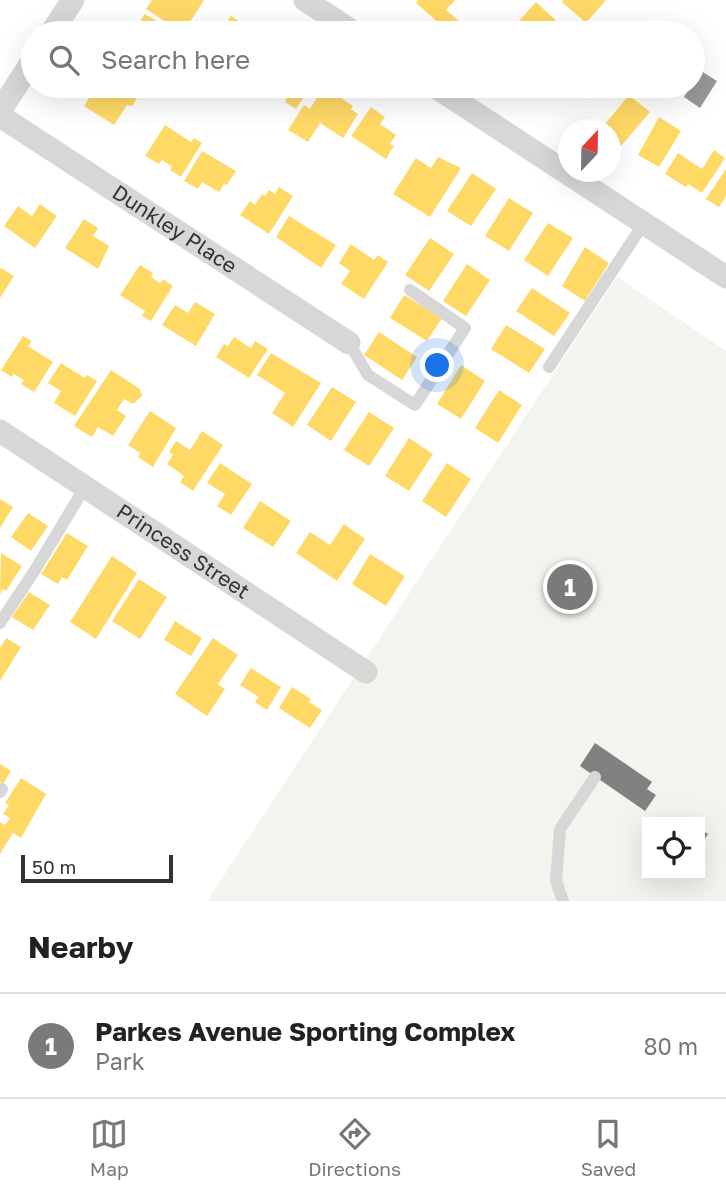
<!DOCTYPE html>
<html lang="en">
<head>
<meta charset="utf-8">
<style>
	body { margin:0; font-family:"Golos Text",sans-serif; background:#f6f6f6; color:#222 }
	.controls { position:absolute; right:21px; bottom:21px; display:grid; overflow:hidden; border-radius:0px; box-shadow:0 7px 28px #0002 }
	.controls button { width:63px; height:63px; display:grid; place-items:center; padding:0; border:0; border-bottom:2px solid #e0e0e0; background:#fff; color:#222; font:35px sans-serif }
	.compass { position:absolute; left:558px; top:119px; width:63px; height:63px; border-radius:50%; background:#fff; box-shadow:0 7px 28px #0002; rotate:22deg }
	.scale { position:absolute; left:21px; bottom:18px; width:152px; box-sizing:border-box; padding-left:7px; border:4px solid #333; border-top:0; font-size:19px; line-height:24px; white-space:nowrap; color:#333; -webkit-text-stroke:5px #fff; paint-order:stroke }
	.you { position:absolute; left:438px; top:366px; width:24px; height:24px; margin:-18px; border:5px solid #fff; border-radius:50%; background:#1a73e8; box-shadow:0 0 0 10px #1a73e833 }
	.badge { display:grid; place-items:center; width:46px; height:46px; border-radius:50%; background:#7a7a7a; color:#fff; font-size:23px; font-weight:700 }
	.pin { position:absolute; translate:-50% -50%; border:4px solid #fff; box-shadow:0 2px 7px #0006 }
	.list { margin:0; padding:0; list-style:none }
	h2 { display:flex; justify-content:space-between; align-items:center; height:91px; margin:0; padding:0 28px; font-size:30px }
	h2 small { font-size:23px; font-weight:400; color:#767676 }
	.list li { display:grid; grid-template-columns:46px 1fr auto; gap:21px; align-items:center; box-sizing:border-box; height:105px; padding:0 28px; border-top:2px solid #e0e0e0 }
	.list b { display:block; font-size:26px; white-space:nowrap }
	.list p { margin:0; font-size:23px; white-space:nowrap; color:#767676 }
	.list em { font-size:23px; font-style:normal; color:#767676 }
	.icon { flex:none; width:38px; height:38px; fill:none; stroke:currentColor; stroke-width:2; stroke-linecap:round; stroke-linejoin:round }
	.map { position:relative; flex:none; width:726px; height:901px; overflow:hidden }
	.search { position:absolute; background:#fff; box-shadow:0 7px 28px #0002; left:21px; right:21px; top:21px; height:77px; display:flex; align-items:center; gap:18px; box-sizing:border-box; padding:0 24px; border-radius:38px; color:#767676; font-size:26px }
	.sheet { height:196px; background:#fff }
	nav { display:flex; justify-content:space-around; align-items:center; box-sizing:border-box; height:98px; border-top:2px solid #e0e0e0; background:#fff; font-size:19px; color:#767676 }
	nav a { display:grid; justify-items:center; gap:4px }
	nav .on { color:#7a7a7a }
	.map>svg:first-child { display:block }
	.green { fill:#f1f5ed; fill-rule:evenodd }
	.homes { fill:#ffd966 }
	.industry { fill:#999 }
	.building { fill:#818181 }
	.lines { fill:none; stroke-linecap:round; stroke-linejoin:round }
	.service { stroke:#d7d7d7; stroke-width:12 }
	.minor { stroke:#d7d7d7; stroke-width:23 }
	.labels { text-anchor:middle; stroke-width:7; stroke-linejoin:round; paint-order:stroke }
	.street-label { font-size:21px; fill:#333; stroke:#fff }
</style>
</head>
<body>
<div class="map">
<svg width="726" height="901" viewBox="0 0 726 901">
	<rect width="100%" height="100%" fill="#fff"/>
	<!-- green -->
	<path class="green" d="M617,277L726,351V901H207ZM647,822H700V875H647Z"/>
	<!-- homes -->
	<path class="homes" d="M152,0H204L183,33L146,9Z
		M418,0H455L446,10L459,21L449,32L416,3Z
		M563,0H606L586,23L562,2Z
		M536,2L566,30L563,33H527L516,24Z
		M145,14L167,28L164,33H132Z
		M231,16L245,25L241,32L244,33H220Z
		M107,86H122L120,88L137,98L132,106L127,105L114,125L84,106L92,93L100,97Z
		M271,86H311L296,109L285,102L288,96Z
		M324,86H334L341,90L338,96L353,106L351,109L358,114L343,138L320,123L308,142L288,130L304,105L310,109Z
		M629,95L650,112L621,146L610,138V130H600Z
		M371,107L385,117L380,124L396,135L390,144L394,146L386,159L351,136Z
		M659,117L681,131L659,167L638,155Z
		M165,125L191,142L194,138L202,143L181,177L170,170L172,167L162,160L159,164L145,156Z
		M714,150L725,158L702,193L688,184L686,187L665,174L678,153L702,169Z
		M202,151L236,171L227,185L224,184L219,192L202,182L198,189L184,181Z
		M438,157L461,168L430,217L393,194L416,158L431,168Z
		M726,169V196L719,207L706,199Z
		M472,173L496,189L471,226L447,211Z
		M279,187L293,196L269,234L240,215L250,201L255,205L262,194L265,196L269,190L275,194Z
		M509,198L533,213L509,251L485,236Z
		M40,204L57,216L35,248L4,226L18,206L32,216Z
		M289,216L336,245L321,268L276,237Z
		M84,219L98,228L93,236L109,246L98,269L65,248Z
		M548,223L573,238L548,276L524,260Z
		M430,238L454,254L429,291L405,275Z
		M351,244L374,260L378,255L388,262L364,299L341,284L350,271L339,263Z
		M585,247L609,263L585,301L562,286Z
		M467,264L490,280L466,316L443,301Z
		M140,265L153,273L151,277L160,283L163,279L173,286L151,321L142,316L145,311L120,295Z
		M1,268L14,276L0,298V270Z
		M532,288L570,313L554,336L516,311Z
		M404,295L442,318L427,341L390,318Z
		M195,302L215,314L196,346L162,325L175,305L188,313Z
		M506,325L545,349L529,373L491,349Z
		M379,332L417,357L402,380L364,355Z
		M23,336L32,341L28,346L53,362L34,392L21,384L24,380L14,374L12,377L1,370Z
		M234,337L251,348L255,341L268,349L249,378L216,357L224,344L228,346Z
		M271,353L321,383L293,427L272,413L285,393L257,375Z
		M61,363L85,378L87,375L97,381L75,416L54,403L61,391L48,383Z
		M461,365L485,381L461,419L437,404Z
		M111,370L140,389L142,396L133,404L124,399L117,410L126,416L113,436L98,427L92,437L74,426Z
		M332,387L356,402L331,441L307,425Z
		M499,390L522,405L498,443L475,428Z
		M150,411L176,428L153,467L138,457L140,453L128,445Z
		M369,412L394,428L369,466L344,450Z
		M202,431L223,445L193,491L180,482L184,476L167,464L173,455L169,452L176,441L190,450Z
		M409,438L433,454L409,491L385,476Z
		M220,463L252,484L231,515L217,506L225,494L207,483Z
		M447,463L471,479L446,517L422,501Z
		M0,499L13,507L0,528Z
		M260,501L291,521L273,547L243,528Z
		M28,513L48,526L31,551L11,537Z
		M344,524L365,539L337,581L296,553L310,532L330,545Z
		M67,533L88,546L67,580L62,577L58,584L41,574Z
		M1,553L22,566L6,591L3,589L0,594Z
		M370,554L405,576L386,606L352,584Z
		M112,556L137,573L96,639L70,622Z
		M139,579L167,597L140,639L112,621Z
		M29,592L50,605L33,630L12,617Z
		M175,621L202,638L191,656L164,640Z
		M6,638L21,647L0,681V648Z
		M213,638L238,655L218,684L225,689L207,716L175,694Z
		M251,668L281,687L267,710L255,702L259,697L240,685Z
		M292,687L311,699L309,702L322,710L310,728L279,708Z
		M0,764L11,771L3,784L0,781Z
		M21,778L46,794L21,838L13,833L0,854V822L5,825L10,818L3,814L9,805L5,803Z"/>
	<!-- industry -->
	<path class="industry" d="M701,71L717,81L700,108L684,97Z"/>
	<!-- building -->
	<path class="building" d="M595,743L652,782L647,789L656,795L645,811L580,766Z
		M700,829L708,834L700,846Z"/>
	<g class="lines">
		<!-- service -->
		<path class="service" d="M349,343L368,375L415,405L465,328L410,290
			M549,367L644,223
			M0,623L35,570L85,487
			M0,792L2,789
			M563,901L556,881L560,829L595,777"/>
		<!-- minor -->
		<g class="minor">
			<path d="M305,0L355,33"/>
			<path d="M51,33L73,0"/>
			<path d="M434,86L726,277"/>
			<path d="M0,111L33,60"/>
			<path id="s1" d="M0,116L349,343"/>
			<path id="s2" d="M0,431L366,672"/>
		</g>
	</g>
	<g class="labels">
		<!-- street labels -->
		<g class="street-label">
			<text dy="7" stroke="none"><textPath href="#s1" startOffset="208">Dunkley Place</textPath></text>
			<text dy="7" stroke="none"><textPath href="#s2" startOffset="219">Princess Street</textPath></text>
		</g>
	</g>
</svg>
<div class="controls">
<button><svg class="icon" aria-label="locate" viewBox="0 0 24 24"><circle cx="12" cy="12" r="6"/><path d="M12 2v4M12 18v4M2 12h4M18 12h4"/></svg></button>
</div>
<svg class="compass" viewBox="-18 -18 36 36"><path d="M0-13l5 13h-10z" fill="#e53935"/><path d="M0 13l5-13h-10z" fill="#767676"/></svg>
<div class="scale">50 m</div>
<div class="you"></div>
<div class="pin badge" style="left:570px;top:587px">1</div>
<div class="search"><svg class="icon" aria-label="search" viewBox="0 0 24 24"><circle cx="10" cy="10" r="6"/><path d="M15 15l6 6"/></svg>Search here</div>
</div>
<section class="sheet">
<h2>Nearby<small></small></h2>
<ul class="list">
<li><span class="badge">1</span><div><b>Parkes Avenue Sporting Complex</b><p>Park</p></div><em>80 m</em></li>
</ul>
</section>
<nav>
<a class="on"><svg class="icon" aria-label="map" viewBox="0 0 24 24"><path d="M3 6l6-2 6 2 6-2v14l-6 2-6-2-6 2zM9 4v14M15 6v14"/></svg>Map</a>
<a><svg class="icon" aria-label="directions" viewBox="0 0 24 24"><path d="M12 3l9 9-9 9-9-9zM9 14v-3h6M13 9l2 2-2 2"/></svg>Directions</a>
<a><svg class="icon" aria-label="saved" viewBox="0 0 24 24"><path d="M7 4h10v16l-5-4-5 4z"/></svg>Saved</a>
</nav>
</body>
</html>
